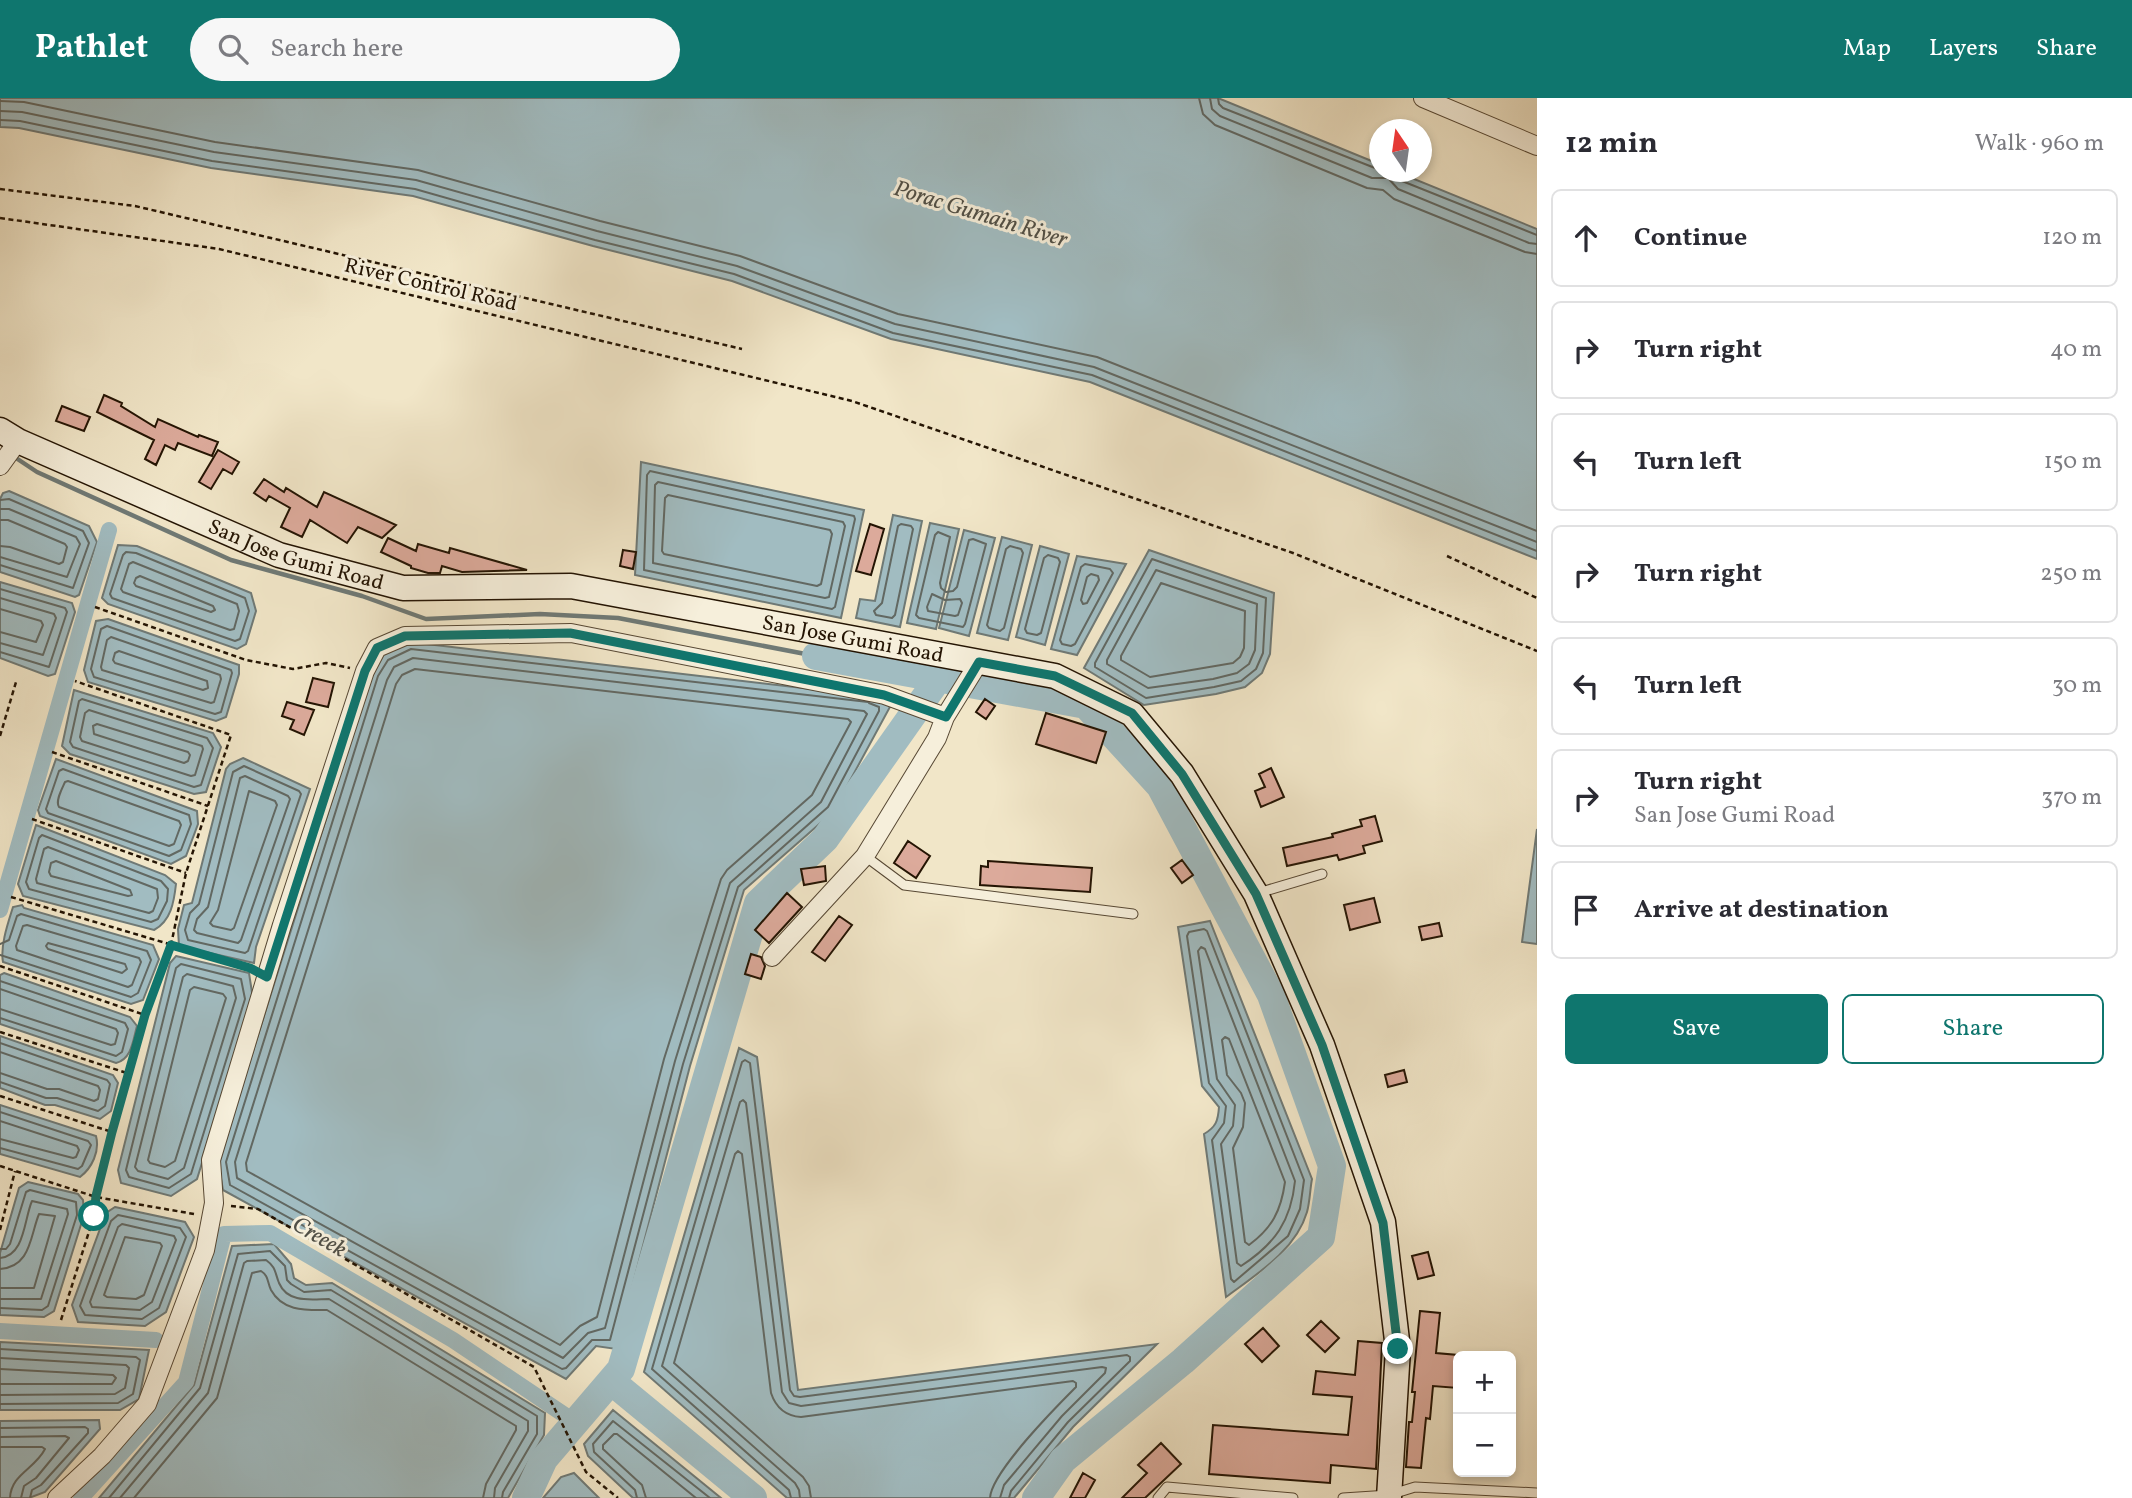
<!DOCTYPE html>
<html lang="en">
<head>
<meta charset="utf-8">
<style>
	body { margin:0; font-family:Vollkorn,serif; background:#f7f7f7; color:#2b2b33 }
	.controls { position:absolute; right:21px; bottom:21px; display:grid; overflow:hidden; border-radius:10px; box-shadow:0 4px 10px #0003 }
	.controls button { width:63px; height:63px; display:grid; place-items:center; padding:0; border:0; border-bottom:2px solid #e1e1e2; background:#fff; color:#2b2b33; font:35px sans-serif }
	.compass { position:absolute; left:1369px; top:21px; width:63px; height:63px; border-radius:50%; background:#fff; box-shadow:0 4px 10px #0003; rotate:347deg }
	.stop { position:absolute; width:21px; height:21px; margin:-16px; border:5px solid #0f766e; border-radius:50%; background:#fff }
	.stop.end { background:#0f766e; border-color:#fff; box-shadow:0 2px 7px #0008 }
	.list { margin:0; padding:0; list-style:none }
	h2 { display:flex; justify-content:space-between; align-items:center; height:91px; margin:0; padding:0 28px; font-size:30px }
	h2 small { font-size:23px; font-weight:400; color:#7c7c81 }
	.list li { display:grid; grid-template-columns:46px 1fr auto; gap:21px; align-items:center; box-sizing:border-box; height:98px; margin:0 14px 14px; padding:0 14px; border:2px solid #e1e1e2; border-radius:10px }
	.list b { display:block; font-size:26px; white-space:nowrap }
	.list p { margin:0; font-size:23px; white-space:nowrap; color:#7c7c81 }
	.list em { font-size:23px; font-style:normal; color:#7c7c81 }
	.actions { display:flex; gap:14px; padding:21px 28px }
	.actions a { flex:1; padding:16px 0; border:2px solid #0f766e; border-radius:10px; text-align:center; font-size:24px; color:#0f766e }
	.actions .main { background:#0f766e; color:#fff }
	.icon { flex:none; width:38px; height:38px; fill:none; stroke:currentColor; stroke-width:2; stroke-linecap:round; stroke-linejoin:round }
	.map { position:relative; flex:none; width:1537px; height:1400px; overflow:hidden }
	header { display:flex; align-items:center; gap:42px; box-sizing:border-box; height:98px; padding:0 35px; background:#0f766e; color:#fff }
	header strong { font-size:33px }
	nav { display:flex; gap:38px; margin-inline-start:auto; font-size:24px }
	.search { width:490px; height:63px; background:#f7f7f7; display:flex; align-items:center; gap:18px; box-sizing:border-box; padding:0 24px; border-radius:38px; color:#7c7c81; font-size:26px }
	main { display:flex }
	aside { flex:1; background:#fff }
	.map>svg:first-child { display:block }
	.water { fill:#a1bcc1; stroke:#6f7975; stroke-width:2 }
	.lines { fill:none; stroke-linecap:round; stroke-linejoin:round }
	.shore { stroke:#626862; stroke-width:2 }
	.stream { stroke:#6f7975; stroke-width:4.5 }
	.canal { stroke:#a1bcc1; stroke-width:16 }
	.river { stroke:#a1bcc1; stroke-width:28 }
	.building { fill:#dcaa9b; stroke:#241403; stroke-width:2 }
	.lane-casing { stroke:#574834; stroke-width:11 }
	.street-casing { stroke:#574834; stroke-width:20 }
	.secondary-casing { stroke:#241403; stroke-width:27 }
	.path { stroke:#241403; stroke-width:2.5; stroke-dasharray:5 3.5; stroke-linecap:butt }
	.lane { stroke:#f6efdb; stroke-width:9 }
	.street { stroke:#f6efdb; stroke-width:18 }
	.secondary { stroke:#f6efdb; stroke-width:24 }
	.route { stroke:#0f766e; stroke-width:9 }
	.labels { text-anchor:middle; stroke-width:6; stroke-linejoin:round; paint-order:stroke }
	.street-label { font-size:21px; fill:#241403; stroke:#f6efdb }
	.water-label { font-size:23px; font-style:italic; fill:#504f46; stroke:#f6efdb }
</style>
</head>
<body>
<header>
<strong>Pathlet</strong>
<div class="search"><svg class="icon" aria-label="search" viewBox="0 0 24 24"><circle cx="10" cy="10" r="6"/><path d="M15 15l6 6"/></svg>Search here</div>
<nav><a>Map</a><a>Layers</a><a>Share</a></nav>
</header>
<main>
<div class="map">
<svg width="1537" height="1400" viewBox="0 0 1537 1400">
	<rect width="100%" height="100%" fill="#f1e6c8"/>
	<filter id="stains"><feTurbulence type="fractalNoise" baseFrequency=".00286" numOctaves="4"/><feColorMatrix values="0 0 0 0 .2 0 0 0 0 .09 0 0 0 0 .02 0 0 0 .5 -.17"/></filter>
	<radialGradient id="worn" r=".72"><stop offset=".6" stop-color="#630" stop-opacity="0"/><stop offset="1" stop-color="#630" stop-opacity=".3"/></radialGradient>
	<!-- water -->
	<path class="water" d="M0,0H1218L1379,66L1380,74H1397L1537,131V461L1090,284L891,241L732,183L593,148L413,98L211,70L19,30L0,29Z
		M641,364L864,412L841,520L635,477Z
		M9,393L89,428L97,444L79,497L75,499L0,474V401L3,395Z
		M893,417L922,423L900,529L856,520L860,501L875,503Z
		M930,425L959,431L936,531L907,525Z
		M964,432L995,440L969,538L939,530Z
		M1002,439L1032,447L1008,542L977,535Z
		M118,447L137,448L251,495L256,513L246,546L237,551L108,506L102,500Z
		M1040,448L1069,456L1045,547L1016,539Z
		M1149,452L1274,495L1270,556L1262,575L1245,589L1216,596L1144,607L1084,570Z
		M1077,458L1126,466L1077,557L1051,551Z
		M0,484L72,505L75,514L55,576L48,578L0,560Z
		M108,521L239,567V576L226,619L216,623L88,584L84,572L96,523Z
		M409,544L871,598L891,607L833,714L744,792L690,968L616,1251L596,1248L566,1281L223,1092L218,1064L372,575L382,557Z
		M74,592L213,635L221,649L206,694L194,696L70,656L62,648Z
		M243,660L310,691L256,849L254,865L179,848L178,831L184,807L192,805L226,671L230,666Z
		M56,661L197,713L198,726L186,758L171,766L40,718L38,712Z
		M36,727L165,777L176,786C174,804 171,823 154,832L23,798L18,786Z
		M1537,731V846L1522,844Z
		M22,807L24,810L153,847L159,861L143,902L131,906L3,864C0,848 8,825 13,809Z
		M1210,823L1312,1081C1310,1091 1310,1103 1307,1114C1296,1152 1257,1176 1226,1199L1204,1036C1216,1029 1218,1023 1219,1009L1202,988L1178,829Z
		M176,858L249,875L253,901L197,1081L171,1098L121,1085L118,1072L170,865Z
		M4,875L130,919L137,928C133,942 132,961 116,965L0,926V877Z
		M0,938L113,977L118,985L111,1013L100,1021L55,1007H45L0,990Z
		M739,950L757,959L798,1292L1157,1246L1073,1329L1014,1400H787L644,1274Z
		M0,1007L96,1038C100,1053 92,1070 80,1079L0,1056Z
		M28,1084L78,1096L83,1102L84,1117L54,1213L44,1219L0,1217V1155L19,1090Z
		M115,1109L185,1124L194,1139L166,1214L145,1228L78,1224L72,1207L104,1120L106,1115Z
		M274,1146L291,1166L294,1180L306,1187L332,1185L545,1315L544,1337L508,1400H99L194,1287L232,1148Z
		M0,1244L149,1252L139,1301L120,1312H0Z
		M613,1312L721,1400H633L588,1358L584,1346Z
		M99,1322L100,1331L45,1394L29,1400H0V1323Z
		M574,1375L599,1400H543L561,1379Z"/>
	<g class="lines">
		<!-- shore -->
		<path class="shore" d="M1199,0L1203,16L1215,27L1367,90L1383,92L1394,101L1525,154L1537,156
			M1210,0L1212,11L1220,18L1372,80H1388L1398,91L1529,145L1537,146
			M1218,0L1219,6L1223,10L1380,72
			M0,3L24,4L215,44L418,72L600,123L740,158L898,216L1097,259L1537,433
			M0,13L22,14L214,54L416,82L597,133L737,168L895,226L1094,269L1537,444
			M0,22L20,23L212,63L415,91L595,142L734,176L893,235L1092,277L1537,453
			M1397,74L1398,79L1402,83L1537,137
			M650,373L854,418L855,421L835,509L832,511L644,472L647,377Z
			M658,384L843,424L845,428L829,499L825,500L653,465L655,387Z
			M668,397L830,432L832,436L821,486L817,488L664,456L662,453L665,400Z
			M0,402L9,401L83,433L89,445L73,490L0,467
			M0,411H9L76,439L80,446L67,479L0,459
			M0,422H8L65,446L67,449L63,464L59,466L10,449L0,448
			M901,426L911,428L913,431L895,517L892,520L876,517L874,513L882,505L898,428Z
			M938,434L950,439L940,485L941,490L946,494L953,493L957,489L969,442L973,441L986,446L965,526L963,529L919,520L916,517L935,437Z
			M1010,448L1021,451L1023,455L1004,530L1000,533L989,530L987,527L1006,451Z
			M126,454L136,455L245,500L249,513L240,541L235,543L112,500L110,496L123,457Z
			M1048,457L1058,460L1060,464L1041,535L1037,537L1027,535L1025,531L1044,460Z
			M1152,461L1266,500L1263,555L1256,571L1241,583L1214,589L1146,600L1095,569V565Z
			M133,464L237,506L239,513L234,531L230,532L123,494L121,491L129,466Z
			M1085,466L1110,471L1113,475L1075,546L1071,548L1062,546L1060,542L1081,469Z
			M1156,472L1257,506L1255,552L1249,566L1237,575L1213,581L1148,590L1107,566V562Z
			M1091,476L1098,478L1099,482L1087,505L1083,506L1081,502L1087,479Z
			M140,478L213,508L215,512L211,514L136,488L134,485L136,480Z
			M1161,485L1245,513L1244,550L1240,559L1233,565L1150,579L1121,562V558Z
			M0,491L65,510L67,514L49,569L0,554
			M932,496L945,502L960,501L962,505L958,517L955,518L928,513L927,509Z
			M0,500L54,516L56,520L43,557L0,545
			M0,511L41,523L43,527L36,544L0,534
			M107,528L231,572L232,575L221,614L215,616L94,579L91,571L101,531Z
			M111,539L220,577L221,581L214,604L211,605L102,572L101,569L107,542Z
			M119,553L207,583L208,590L203,592L115,565L113,562L115,555Z
			M413,560L864,613L867,616L821,704L730,785L675,963L605,1230L588,1235L563,1260L237,1080L235,1064L387,582L394,569Z
			M415,571L848,621L851,624L812,697L727,772L721,781L664,961L597,1219L580,1228L560,1247L247,1073L246,1065L396,586L402,577Z
			M82,601L207,640L213,650L201,687L194,689L73,649L70,644L79,603Z
			M868,604L411,551L388,562L378,578L226,1064L230,1087L562,1271L566,1270L592,1242H610L683,966L738,789L828,709L879,613V609L869,605
			M89,612L202,648L203,651L195,677L191,678L82,643L80,639L85,615Z
			M97,626L188,654L190,657L188,663L184,665L94,636L93,628Z
			M244,668L299,693L301,696L248,853L245,855L188,842L185,832L190,815L199,806L233,674Z
			M63,671L189,717L191,726L181,752L169,758L48,715L46,711L59,673Z
			M245,678L288,698L290,701L241,842L238,845L197,835L194,832L197,821L208,809L240,680Z
			M68,683L179,723L181,727L174,746L169,748L59,709C55,703 62,691 65,684Z
			M249,693L275,703L277,707L234,830L231,832L213,828L210,825L218,812Z
			M42,737L161,783L168,791L167,803L158,821L151,824L29,791L26,784L39,740Z
			M48,749L157,791L158,800L153,813L149,815L37,785L36,781L44,751Z
			M56,763L130,792L132,797L128,798L51,778L49,774L51,765Z
			M27,827L139,860L141,864L132,887L128,889L17,852L16,848L23,828Z
			M1204,831L1207,833L1304,1082L1300,1111L1288,1138L1234,1184L1231,1181L1212,1042L1224,1025L1226,1008L1209,985L1187,838L1189,834Z
			M48,845L125,866L127,871L122,875L48,851L46,848Z
			M0,846L9,842L17,818L21,816L147,853L151,862L138,895L131,899L0,857
			M1201,849L1205,851L1295,1083C1291,1123 1275,1146 1241,1168L1237,1165L1221,1046L1233,1028L1235,1007L1217,981L1198,853Z
			M181,866L241,881L245,901L191,1076L169,1090L129,1079L126,1072L176,870Z
			M187,876L233,888L236,900L184,1070L168,1081L138,1073L135,1069L183,879Z
			M0,883L125,925L128,931L122,954L116,958L0,920
			M194,889L223,896L226,900L175,1063L165,1069L150,1065L148,1062L190,892Z
			M0,891L116,931L118,935L115,946L111,947L0,911
			M1225,939L1229,941L1285,1084C1281,1113 1272,1130 1249,1147L1245,1144L1233,1050L1243,1029L1245,1005L1241,995L1227,977L1222,942Z
			M0,945L107,982L110,986L105,1008L98,1013L57,1000H46L0,984
			M0,954L98,988L100,992L98,1001L94,1003L59,991H47L0,975
			M0,1014L88,1043L91,1047L82,1068L78,1071L0,1050
			M0,1023L77,1048L79,1052L76,1059L73,1060L0,1041
			M118,1117L180,1130L186,1139L159,1210L142,1221L85,1217L80,1208L111,1123Z
			M122,1126L174,1138L176,1142L152,1204L140,1212L92,1209L90,1204L118,1129Z
			M125,1139L160,1145L162,1148L144,1197L136,1201L107,1199L104,1197Z
			M0,1151H6L10,1146L26,1094L30,1092L76,1104L77,1117L48,1208L42,1212L0,1210
			M0,1160C25,1158 24,1121 32,1103L67,1111L68,1116L41,1201H0
			M0,1171C31,1169 30,1138 39,1116L55,1118L34,1190H0
			M0,1251L136,1259L140,1262L133,1296L118,1305L0,1306
			M0,1260L126,1267L129,1270L125,1290L115,1296L0,1297
			M0,1271L113,1277L116,1280L112,1286H0
			M0,1330L85,1329L88,1331V1335L41,1387L32,1392L30,1400
			M0,1339L65,1338L69,1340L36,1380L24,1388L21,1400
			M0,1349H42L45,1351C35,1371 11,1376 10,1400
			M109,1400L200,1290L238,1156L270,1153L285,1168L287,1182L291,1186L304,1194L331,1192L537,1318V1336L503,1394L502,1400
			M120,1400L208,1295L244,1165L247,1163L266,1162C276,1169 275,1175 279,1185C288,1206 313,1201 329,1201L528,1323V1333L495,1390L494,1400
			M134,1400L217,1300L252,1175L261,1173C269,1178 267,1184 271,1192C283,1214 307,1212 327,1212L516,1328V1332L486,1386L483,1400
			M637,1400L635,1392L594,1354L593,1346L613,1323L710,1400
			M646,1400L642,1387L603,1351V1347L614,1336H617L696,1400
			M791,1400L789,1392L652,1271L742,964L745,962L750,965L790,1292L794,1298L800,1299L1127,1257L1130,1259V1263L1068,1324L1011,1393L1009,1400
			M800,1400L799,1392L795,1385L662,1268L740,1004L743,1002L746,1005L782,1294L789,1305L801,1308L1102,1269L1106,1270L1105,1275L1062,1318L1004,1387L1000,1400
			M811,1400L809,1388L803,1379L674,1265L735,1056L738,1053L742,1056L771,1295C776,1310 786,1318 801,1319L1073,1283L1076,1285V1289C1056,1309 991,1375 990,1400"/>
		<!-- stream -->
		<path class="stream" d="M13,358L37,374L231,462L362,498L426,521L540,516L618,520L816,558"/>
		<!-- canal -->
		<path class="canal" d="M0,812L109,432
			M0,1233L156,1242
			M81,1400L186,1284L224,1136L270,1135L453,1242L575,1324"/>
		<!-- river -->
		<path class="river" d="M816,558L1086,607L1160,688L1271,897L1332,1068L1321,1139L1183,1263L1063,1362L1036,1400
			M611,1283L753,1400
			M526,1400L544,1361L621,1271L758,805L825,741L938,581"/>
	</g>
	<!-- building -->
	<path class="building" d="M104,297L122,305L121,308L155,329L158,321L198,339L199,337L218,344L212,358L178,345L175,352L165,347L156,367L145,361L154,342L97,314Z
		M62,308L90,319L84,333L56,323Z
		M218,352L239,364L232,376L223,371L211,391L199,384Z
		M264,381L284,394L286,390L317,409L324,394L396,427L382,440L358,429L347,445L310,422L302,439L281,429L290,410L269,398L266,403L254,395Z
		M870,426L884,431L871,477L856,473Z
		M388,440L416,453L418,446L449,455L450,450L527,472L462,474L442,468L440,475H428L411,470V468L381,454Z
		M623,452L636,454L633,471L620,468Z
		M313,580L334,585L328,609L306,604Z
		M985,601L995,608L986,621L976,614Z
		M287,604L314,612L304,637L290,631L294,622L282,618Z
		M1046,615L1106,634L1096,665L1036,646Z
		M1271,670L1284,699L1261,709L1255,693L1265,689L1259,676Z
		M1375,718L1382,743L1363,748L1365,755L1339,762L1337,757L1287,768L1283,750L1333,739L1332,736L1362,728L1360,722Z
		M908,743L930,758L916,780L894,765Z
		M1182,762L1193,777L1182,785L1171,770Z
		M988,763L1092,770L1090,794L980,787L981,768L988,769Z
		M825,768L826,783L804,787L801,771Z
		M787,795L802,809L769,845L755,832Z
		M1374,800L1380,824L1350,832L1344,807Z
		M839,818L852,827L825,863L812,854Z
		M1439,825L1442,838L1422,842L1419,829Z
		M751,856L761,859L765,868L761,881L745,876Z
		M1404,972L1407,984L1388,989L1385,977Z
		M1428,1154L1434,1177L1418,1181L1412,1158Z
		M1420,1213L1440,1215L1436,1255L1458,1257V1290L1433,1288L1430,1321L1426,1320L1421,1370L1406,1369L1409,1324H1412L1415,1294H1412Z
		M1321,1223L1339,1240L1325,1254L1307,1237Z
		M1263,1230L1279,1248L1262,1264L1245,1246Z
		M1358,1243L1382,1245L1376,1371L1331,1367L1330,1385L1209,1376L1213,1327L1348,1337L1352,1299L1313,1296L1316,1273L1355,1277Z
		M1161,1345L1181,1366L1145,1400H1122L1147,1375L1138,1367Z
		M1083,1375L1095,1382L1085,1400H1070Z"/>
	<g class="lines">
		<!-- lane casing -->
		<g class="lane-casing">
			<path id="lane" d="M865,758L904,787L1133,816
				M1258,795L1322,776
				M1158,1400L1167,1389L1293,1400
				M1343,1400L1389,1397L1415,1389L1537,1395"/>
		</g>
		<!-- street casing -->
		<g class="street-casing">
			<path id="street" d="M1423,0L1537,48
				M0,368L18,343
				M772,859L865,758L937,640L945,619L979,564
				M57,1400L102,1358L147,1306L205,1152L214,1105L211,1062L282,827L365,573L377,550L405,538L571,535L885,597L945,619"/>
		</g>
		<!-- secondary casing -->
		<g class="secondary-casing">
			<g id="secondary">
				<path id="s1" d="M0,332L18,343L279,457L403,490L571,488L1055,578L1132,616L1182,676L1256,796L1322,947L1383,1124L1398,1251L1389,1400"/>
			</g>
		</g>
		<!-- path -->
		<path class="path" d="M0,91L135,108L742,251
			M0,120L219,151L852,303L1293,455L1537,553
			M1447,458L1537,500
			M95,509L246,562L293,571L326,565L350,570
			M0,638L16,584
			M52,654L208,708
			M32,721L186,775
			M11,799L253,871
			M0,868L145,917
			M0,934L130,976
			M0,998L112,1034
			M0,1068L96,1099L194,1116
			M231,1108L258,1111L534,1269L586,1374L618,1400
			M0,1132L15,1073
			M61,1222L94,1118L96,1099L112,1034L145,917L171,847L186,775L231,637L75,583"/>
		<!-- lane -->
		<use href="#lane" class="lane"/>
		<!-- street -->
		<use href="#street" class="street"/>
		<!-- secondary -->
		<use href="#secondary" class="secondary"/>
	</g>
	<g class="lines">
		<!-- route -->
		<path class="route" d="M94,1118L96,1098L112,1034L145,917L171,847L250,870L267,879L365,573L377,550L405,538L570,535L884,597L946,619L979,564L1055,578L1132,615L1182,676L1256,796L1322,947L1383,1125L1398,1251"/>
	</g>
	<g class="labels">
		<!-- street labels -->
		<g class="street-label">
			<text transform="translate(431 186) rotate(13)" y="7">River Control Road</text>
			<text dy="7" stroke="none"><textPath href="#s1" startOffset="322">San Jose Gumi Road</textPath></text>
			<text dy="7" stroke="none"><textPath href="#s1" startOffset="889">San Jose Gumi Road</textPath></text>
		</g>
		<!-- water labels -->
		<g class="water-label">
			<text transform="translate(981 115) rotate(17)" y="8">Porac Gumain River</text>
			<text transform="translate(320 1138) rotate(30)" y="8">Creeek</text>
		</g>
	</g>
	<rect width="100%" height="100%" filter="url(#stains)"/>
	<rect width="100%" height="100%" fill="url(#worn)"/>
</svg>
<div class="controls">
<button>+</button>
<button>−</button>
</div>
<svg class="compass" viewBox="-18 -18 36 36"><path d="M0-13l5 13h-10z" fill="#e53935"/><path d="M0 13l5-13h-10z" fill="#7c7c81"/></svg>
<div class="stop" style="left:94px;top:1118px"></div>
<div class="stop end" style="left:1398px;top:1251px"></div>
</div>
<aside>
<h2>12 min<small>Walk · 960 m</small></h2>
<ul class="list">
<li><svg class="icon" aria-label="ahead" viewBox="0 0 24 24"><path d="M12 20V5M6 11l6-6 6 6"/></svg><div><b>Continue</b></div><em>120 m</em></li>
<li><svg class="icon" aria-label="right" viewBox="0 0 24 24"><path d="M7 20v-9h11M14 6l5 5-5 5"/></svg><div><b>Turn right</b></div><em>40 m</em></li>
<li><svg class="icon" aria-label="left" viewBox="0 0 24 24"><path d="M17 20v-9H6M10 6l-5 5 5 5"/></svg><div><b>Turn left</b></div><em>150 m</em></li>
<li><svg class="icon" aria-label="right" viewBox="0 0 24 24"><path d="M7 20v-9h11M14 6l5 5-5 5"/></svg><div><b>Turn right</b></div><em>250 m</em></li>
<li><svg class="icon" aria-label="left" viewBox="0 0 24 24"><path d="M17 20v-9H6M10 6l-5 5 5 5"/></svg><div><b>Turn left</b></div><em>30 m</em></li>
<li><svg class="icon" aria-label="right" viewBox="0 0 24 24"><path d="M7 20v-9h11M14 6l5 5-5 5"/></svg><div><b>Turn right</b><p>San Jose Gumi Road</p></div><em>370 m</em></li>
<li><svg class="icon" aria-label="arrive" viewBox="0 0 24 24"><path d="M6 21V4h12l-3 4 3 4H6"/></svg><div><b>Arrive at destination</b></div></li>
</ul>
<div class="actions"><a class="main">Save</a><a>Share</a></div>
</aside>
</main>
</body>
</html>
